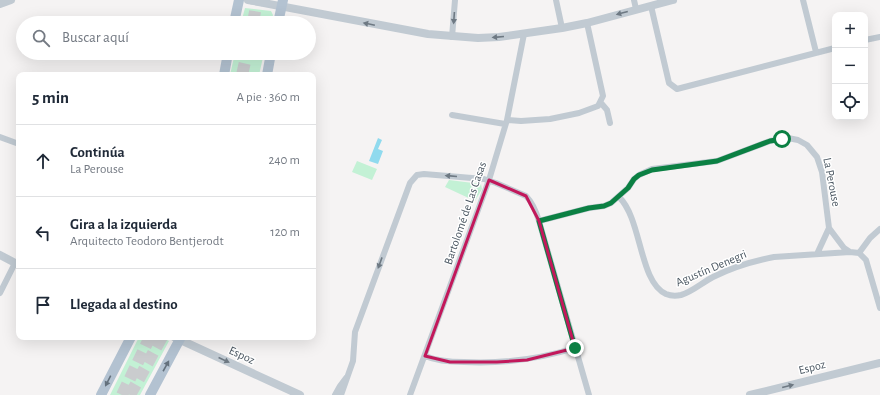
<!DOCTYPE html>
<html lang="es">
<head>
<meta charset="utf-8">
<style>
	body { margin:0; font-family:"Alegreya Sans",sans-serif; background:#f6f6f7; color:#1f2937 }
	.controls { position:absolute; right:12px; top:12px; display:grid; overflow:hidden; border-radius:8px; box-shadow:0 4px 16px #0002 }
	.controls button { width:36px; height:36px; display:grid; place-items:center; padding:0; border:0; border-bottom:1px solid #e0e1e3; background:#fff; color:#1f2937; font:20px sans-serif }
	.stop { position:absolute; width:12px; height:12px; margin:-9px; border:3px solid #0b8043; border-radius:50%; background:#fff }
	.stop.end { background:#0b8043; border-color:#fff; box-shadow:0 1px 4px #0008 }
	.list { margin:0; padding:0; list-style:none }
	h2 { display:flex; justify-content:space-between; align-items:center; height:52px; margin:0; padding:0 16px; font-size:17px }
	h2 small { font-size:13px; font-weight:400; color:#747a83 }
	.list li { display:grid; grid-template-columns:26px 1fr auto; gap:12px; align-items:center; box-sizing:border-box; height:72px; padding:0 16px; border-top:1px solid #e0e1e3 }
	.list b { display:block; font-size:15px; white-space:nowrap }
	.list p { margin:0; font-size:13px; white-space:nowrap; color:#747a83 }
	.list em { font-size:13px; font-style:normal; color:#747a83 }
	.icon { flex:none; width:22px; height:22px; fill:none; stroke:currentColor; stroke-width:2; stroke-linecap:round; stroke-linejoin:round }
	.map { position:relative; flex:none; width:880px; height:395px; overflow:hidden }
	.search { position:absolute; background:#fff; box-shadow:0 4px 16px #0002; left:16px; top:16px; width:300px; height:44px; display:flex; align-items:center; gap:10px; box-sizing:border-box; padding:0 14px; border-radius:22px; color:#747a83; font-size:15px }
	.panel { position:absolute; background:#fff; box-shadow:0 4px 16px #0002; left:16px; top:72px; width:300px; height:268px; border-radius:8px }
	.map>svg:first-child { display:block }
	.green { fill:#c3f1d5 }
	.water { fill:#90daee }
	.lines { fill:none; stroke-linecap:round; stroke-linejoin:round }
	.motorway-tunnel { stroke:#caccce; stroke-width:12; stroke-dasharray:12 6; stroke-linecap:butt }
	.minor { stroke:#c1cad2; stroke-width:6 }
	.tertiary { stroke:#c1cad2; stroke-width:8 }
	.primary { stroke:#b3c2d1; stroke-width:10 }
	.oneway { fill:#6e7983 }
	.oneway2 { fill:#64717d }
	.route { stroke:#0b8043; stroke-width:5 }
	.marked { fill:none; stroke:#c2185b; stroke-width:3; stroke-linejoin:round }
	.labels { text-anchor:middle; stroke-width:3; stroke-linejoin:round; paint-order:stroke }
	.street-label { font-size:12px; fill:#4a5661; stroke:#fff }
</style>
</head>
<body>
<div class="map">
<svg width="880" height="395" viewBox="0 0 880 395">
	<rect width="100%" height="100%" fill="#f5f3f3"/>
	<!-- green -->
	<path class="green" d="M245,8L271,11L273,15L271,23H241Z
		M235,53H264L259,75H230Z
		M357,161L377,169L372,180L352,172Z
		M449,180L481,184L482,189L475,201L445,187Z
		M139,337H162L169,341L140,395H110Z"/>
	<!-- water -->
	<path class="water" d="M378,138L382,140L378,149L383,151L378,164L369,161Z"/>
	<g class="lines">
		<!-- motorway-tunnel -->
		<path class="motorway-tunnel" d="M253,23L257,0
			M242,75L247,53
			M122,395L150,337
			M130,395L162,337"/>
		<!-- minor -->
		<path class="minor" d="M556,0L562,28
			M634,0L636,9
			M803,0L816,52
			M651,6L669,83L677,89L835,48
			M452,37L455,0
			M865,40L880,37
			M601,103L607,110L610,123
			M452,115L505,124
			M507,120L521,121L550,119L579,113L598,106L603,96L587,23
			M0,137L19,144
			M619,197C642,219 639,282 666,294C671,296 676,296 681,295C692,292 703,282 713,277C733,267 753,261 774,257L850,252
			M539,221L589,208L604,206L611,203L628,188L634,179L639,175L652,169L717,161L770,141L788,138L798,140L807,145L817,157L822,172L829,228L844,248L850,252L859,253L866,260L880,308
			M859,253L870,238L880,229
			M817,254L829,228
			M0,293L15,263
			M425,356C437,361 450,362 464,362C502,364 539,359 575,348
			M335,395L340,386L346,378
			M341,395L353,361L355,332L410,183L417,175L424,174L484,179L496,183L526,196C533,203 536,211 539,221L589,395
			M410,395L489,180L507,120L524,34"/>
		<!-- tertiary -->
		<path class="tertiary" d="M248,0L428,34L478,38L499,37L562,28L587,23L673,0
			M0,4L11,0
			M0,255L19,265
			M174,337L300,395
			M750,395L880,363"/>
		<!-- primary -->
		<path class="primary" d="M234,23L239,0
			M278,23L283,0
			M224,75L228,53
			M267,75L271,53
			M101,395L131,337
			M150,395L181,337"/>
	</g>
	<!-- one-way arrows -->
	<defs><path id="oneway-solid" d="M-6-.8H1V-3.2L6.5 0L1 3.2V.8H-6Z"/></defs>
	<g class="oneway">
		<use href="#oneway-solid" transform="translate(622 13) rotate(165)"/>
		<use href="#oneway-solid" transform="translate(454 18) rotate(94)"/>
		<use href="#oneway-solid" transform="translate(369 24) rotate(-168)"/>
		<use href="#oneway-solid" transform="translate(498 37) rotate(175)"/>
		<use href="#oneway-solid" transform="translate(451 176) rotate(-175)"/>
		<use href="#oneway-solid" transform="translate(380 263) rotate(110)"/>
		<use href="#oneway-solid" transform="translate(224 360) rotate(25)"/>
		<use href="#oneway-solid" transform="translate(788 386) rotate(-14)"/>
	</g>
	<g class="oneway2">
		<use href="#oneway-solid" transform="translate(166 366) rotate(-61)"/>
		<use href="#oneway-solid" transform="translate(108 381) rotate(117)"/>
	</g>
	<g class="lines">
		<!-- route -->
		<path class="route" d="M575,348L539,221L589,208L604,206L611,203L628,188L634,179L639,175L652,170L717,161L770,141L782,139"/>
	</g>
	<!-- marked area -->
	<path class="marked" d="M489,180L526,196L539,221L575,348L527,360L497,362H450L425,356Z"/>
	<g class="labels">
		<!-- street labels -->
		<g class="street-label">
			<text transform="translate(832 182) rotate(79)" y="4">La Perouse</text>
			<text transform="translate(465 213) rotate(-71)" y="4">Bartolomé de Las Casas</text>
			<text transform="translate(711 268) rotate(-23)" y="4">Agustín Denegri</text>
			<text transform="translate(242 355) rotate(25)" y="4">Espoz</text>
			<text transform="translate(812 367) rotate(-14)" y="4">Espoz</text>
		</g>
	</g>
</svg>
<div class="controls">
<button>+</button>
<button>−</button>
<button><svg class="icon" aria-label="locate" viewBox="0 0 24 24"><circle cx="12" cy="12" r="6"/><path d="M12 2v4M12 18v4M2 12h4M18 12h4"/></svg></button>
</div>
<div class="stop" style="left:782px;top:139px"></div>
<div class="stop end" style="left:575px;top:348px"></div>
<div class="search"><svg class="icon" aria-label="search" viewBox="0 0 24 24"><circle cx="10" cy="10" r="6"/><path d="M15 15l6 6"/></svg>Buscar aquí</div>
<section class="panel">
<h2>5 min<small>A pie · 360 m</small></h2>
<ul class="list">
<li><svg class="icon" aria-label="ahead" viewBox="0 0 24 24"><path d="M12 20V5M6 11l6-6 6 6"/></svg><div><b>Continúa</b><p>La Perouse</p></div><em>240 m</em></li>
<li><svg class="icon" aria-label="left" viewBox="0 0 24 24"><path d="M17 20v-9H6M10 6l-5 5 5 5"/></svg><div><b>Gira a la izquierda</b><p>Arquitecto Teodoro Bentjerodt</p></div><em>120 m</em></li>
<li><svg class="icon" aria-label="arrive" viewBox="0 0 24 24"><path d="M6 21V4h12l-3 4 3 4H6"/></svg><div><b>Llegada al destino</b></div></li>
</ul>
</section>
</div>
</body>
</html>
